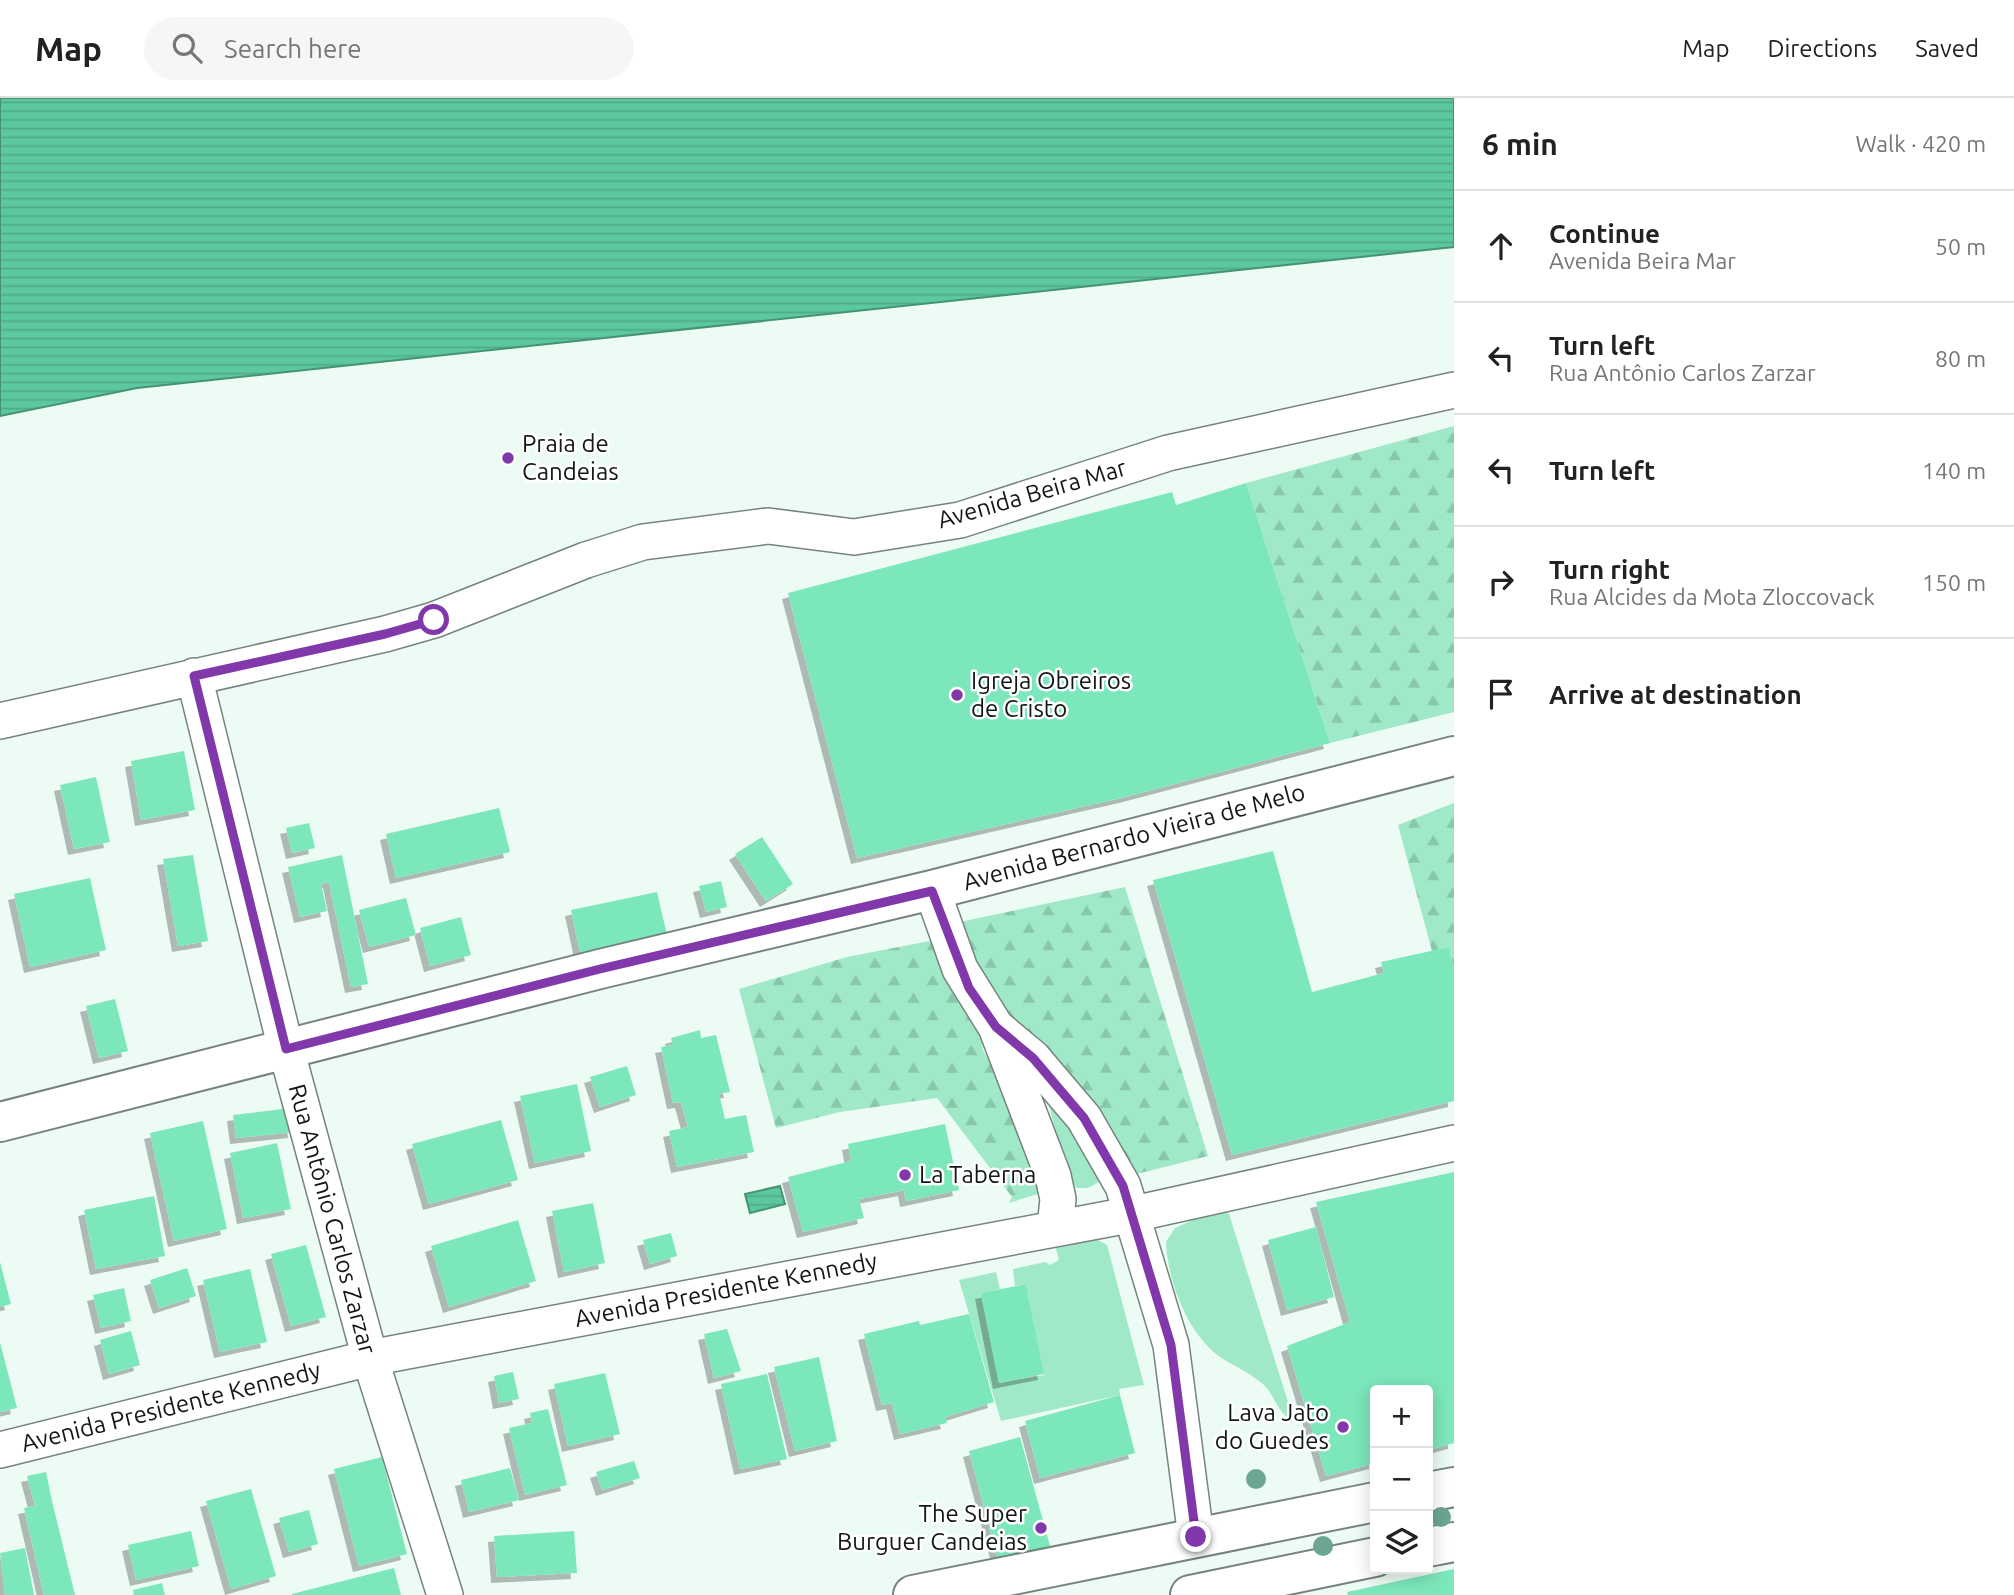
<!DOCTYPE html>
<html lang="en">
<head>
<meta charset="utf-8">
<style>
	body { margin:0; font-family:Ubuntu,sans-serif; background:#f6f6f6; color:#222 }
	.controls { position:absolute; right:21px; bottom:21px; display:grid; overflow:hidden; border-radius:7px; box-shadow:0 4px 18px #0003 }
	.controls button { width:63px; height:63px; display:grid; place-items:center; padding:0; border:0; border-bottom:2px solid #e0e0e0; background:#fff; color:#222; font:35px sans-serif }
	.stop { position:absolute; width:21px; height:21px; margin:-16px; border:5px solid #8138aa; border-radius:50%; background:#fff }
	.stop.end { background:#8138aa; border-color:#fff; box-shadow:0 2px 7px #0008 }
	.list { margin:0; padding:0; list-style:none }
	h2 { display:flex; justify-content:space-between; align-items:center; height:91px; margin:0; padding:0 28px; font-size:30px }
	h2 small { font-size:23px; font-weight:400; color:#767676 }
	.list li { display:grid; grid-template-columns:46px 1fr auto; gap:21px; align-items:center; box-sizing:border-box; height:112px; padding:0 28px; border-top:2px solid #e0e0e0 }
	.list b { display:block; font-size:26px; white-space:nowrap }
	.list p { margin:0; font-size:23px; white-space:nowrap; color:#767676 }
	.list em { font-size:23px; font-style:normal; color:#767676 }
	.icon { flex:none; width:38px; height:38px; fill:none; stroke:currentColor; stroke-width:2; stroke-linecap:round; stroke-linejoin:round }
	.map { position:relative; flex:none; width:1454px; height:1497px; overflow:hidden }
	header { display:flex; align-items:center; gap:42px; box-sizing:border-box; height:98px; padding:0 35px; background:#fff; border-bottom:2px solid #e0e0e0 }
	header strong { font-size:33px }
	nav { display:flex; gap:38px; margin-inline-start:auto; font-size:24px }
	.search { width:490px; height:63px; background:#f6f6f6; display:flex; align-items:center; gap:18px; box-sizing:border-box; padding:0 24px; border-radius:38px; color:#767676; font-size:26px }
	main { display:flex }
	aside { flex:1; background:#fff }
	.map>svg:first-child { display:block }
	.green { fill:#a0e9c8 }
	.forest { fill:url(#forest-firs) }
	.water { fill:url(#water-rules); stroke:#469374; stroke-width:2 }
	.building { fill:#7de7bc; filter:url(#shadow) }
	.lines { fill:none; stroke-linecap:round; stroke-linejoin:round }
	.minor-casing { stroke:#76847d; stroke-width:38 }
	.primary-casing { stroke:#76847d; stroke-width:42 }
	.minor { stroke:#fff; stroke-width:35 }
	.primary { stroke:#fff; stroke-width:38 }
	.tree { fill:#6ca693 }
	.route { stroke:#8138aa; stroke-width:9 }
	.poi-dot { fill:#8138aa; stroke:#fff; stroke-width:2.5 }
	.labels { text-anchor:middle; stroke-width:5; stroke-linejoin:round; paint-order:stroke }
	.poi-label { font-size:24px; fill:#131816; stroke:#fff; text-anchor:start }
	.street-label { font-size:24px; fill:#131816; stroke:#fff }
</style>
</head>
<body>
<header>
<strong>Map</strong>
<div class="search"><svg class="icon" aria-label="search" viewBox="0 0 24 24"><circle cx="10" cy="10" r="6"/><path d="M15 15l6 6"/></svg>Search here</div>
<nav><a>Map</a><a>Directions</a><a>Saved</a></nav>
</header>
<main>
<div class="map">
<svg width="1454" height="1497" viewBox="0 0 1454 1497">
	<defs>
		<pattern id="forest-firs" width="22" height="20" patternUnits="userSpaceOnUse" patternTransform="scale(1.75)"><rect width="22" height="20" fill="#a0e9c8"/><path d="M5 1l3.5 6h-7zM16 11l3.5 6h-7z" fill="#89c7ab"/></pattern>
		<pattern id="water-rules" width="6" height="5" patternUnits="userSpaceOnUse" patternTransform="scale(1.75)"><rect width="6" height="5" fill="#5cc89d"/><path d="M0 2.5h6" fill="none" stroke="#4fab86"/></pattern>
		<filter id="shadow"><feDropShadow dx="-6" dy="6" stdDeviation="0" flood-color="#0004"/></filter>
	</defs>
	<rect width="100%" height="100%" fill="#ecfcf4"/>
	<!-- green -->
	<path class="green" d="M1045,991L1099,1076V1084L1088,1090H1076L1062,1060Z
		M1218,1111L1229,1116L1294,1323C1277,1316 1276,1299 1264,1287C1251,1276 1237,1269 1223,1261C1188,1238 1168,1185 1166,1144L1175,1130Z
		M1094,1140L1107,1147L1144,1287L1119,1291L1120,1297L1001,1323L959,1182L996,1174L1000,1191L981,1195L999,1285L1044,1277L1026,1186L1015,1188L1013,1171L1045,1164L1050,1167L1059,1162L1055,1147Z"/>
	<!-- forest -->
	<path class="forest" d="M1454,328V614L1330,645L1246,385Z
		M1454,705V871L1449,849L1432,853L1398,727Z
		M1125,789L1208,1058L1133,1077L1090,1005L1033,936L1015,931L996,910L955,825Z
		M940,841L981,936L983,952L996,975L1041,1095L1009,1105L1012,1099L937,1000L840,1014L776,1030L739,891L847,859Z"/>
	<!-- water -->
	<path class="water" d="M0,0H1454V149L137,290L0,318Z
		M780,1088L785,1106L750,1115L745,1096Z"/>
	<!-- building -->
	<path class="building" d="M1246,385L1330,645L1125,699L857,760L788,495L1172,394L1176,407Z
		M184,653L195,712L141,722L131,663Z
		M96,679L110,744L74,751L60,687Z
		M499,710L510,754L396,780L386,736Z
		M309,725L315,750L292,755L286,730Z
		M762,739L793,786L766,803L735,756Z
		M1273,753L1312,894L1384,875L1381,864L1449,849L1454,871V1003L1232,1057L1153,782Z
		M193,757L208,843L178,848L163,761Z
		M342,757L368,886L351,889L329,784L321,786L327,813L300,819L288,769Z
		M90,780L106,852L30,869L14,796Z
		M721,783L727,809L706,814L699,788Z
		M657,794L670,850L583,868L571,812Z
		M406,800L416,837L369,849L359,812Z
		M461,819L471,857L430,868L420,830Z
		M115,901L128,953L99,960L86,908Z
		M700,932L701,940L716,937L730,994L719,996L725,1021L746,1017L754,1054L677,1069L669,1033L688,1029L681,1004L673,1005L661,949L673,947L671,940Z
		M627,968L636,997L600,1009L590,979Z
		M577,986L591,1053L535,1065L520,998Z
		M291,1010L294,1034L236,1040L233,1017Z
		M501,1022L518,1082L429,1106L412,1046Z
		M203,1023L227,1131L174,1143L150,1035Z
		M945,1026L959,1092L906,1103L904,1092L859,1101L864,1120L803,1134L788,1079L851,1063L848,1046Z
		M277,1045L291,1111L243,1120L230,1055Z
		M1454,1074V1345L1428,1352V1292H1375V1365L1326,1378L1287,1248L1350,1224L1316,1104Z
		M154,1098L165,1158L96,1171L84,1112Z
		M593,1105L605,1165L564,1174L552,1113Z
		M518,1122L536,1183L449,1209L431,1148Z
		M1316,1129L1334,1199L1287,1212L1268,1142Z
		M671,1135L677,1158L650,1166L643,1142Z
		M306,1147L326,1219L291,1228L271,1156Z
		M0,1164L11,1206L0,1209Z
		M187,1170L196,1198L159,1210L150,1182Z
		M250,1171L267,1244L220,1254L203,1182Z
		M1026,1186L1044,1276L999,1285L981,1195Z
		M124,1190L131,1223L101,1230L93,1197Z
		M969,1216L994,1304L945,1319L947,1325L900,1336L892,1305L882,1307L864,1236L919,1223L920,1227Z
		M727,1231L741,1273L714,1280L704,1236Z
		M131,1233L140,1267L109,1276L100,1242Z
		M0,1244L17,1310L0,1314Z
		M819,1259L837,1343L795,1353L774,1269Z
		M513,1274L519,1301L499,1305L494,1278Z
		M605,1275L620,1336L568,1348L554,1286Z
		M767,1276L787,1361L740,1371L721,1286Z
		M1120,1297L1135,1355L1040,1380L1025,1323Z
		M548,1311L567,1387L525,1397L509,1330L532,1325L530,1315Z
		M1020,1339L1050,1448L998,1462L969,1353Z
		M382,1359L407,1456L359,1468L334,1371Z
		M634,1363L640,1380L602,1392L596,1374Z
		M510,1370L519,1402L469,1414L461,1382Z
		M46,1374L52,1403L75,1497H44L24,1410L35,1408L27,1378Z
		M251,1391L276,1478L231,1491L206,1403Z
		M309,1412L318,1446L289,1454L279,1420Z
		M191,1433L199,1468L136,1482L128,1447Z
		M574,1433L577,1475L497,1479L494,1438Z
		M25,1450L34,1497H5L0,1455Z
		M394,1470L401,1497H292V1496Z
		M1454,1471V1497H1348L1347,1494Z
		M162,1485L165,1497H134L133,1492Z"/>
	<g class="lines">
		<!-- minor casing -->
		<g class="minor-casing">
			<path id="minor" d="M194,578L286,951L370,1260L445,1497
				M0,623L385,536L434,522L586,462L643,444L768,428L854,439L960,422L1168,355L1454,292
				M932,792L960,871L996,929L1053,1078L1058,1101L1055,1130
				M996,929L1033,960L1084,1020L1123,1088L1171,1247L1196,1439
				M0,1352L370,1260L1129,1117L1454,1045"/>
		</g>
		<!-- primary casing -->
		<g class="primary-casing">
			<path id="primary" d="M0,1024L600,871L932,792L1454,658
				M1428,1394L1454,1389
				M1428,1449L1454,1444
				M913,1497L1375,1404
				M1190,1497L1375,1459"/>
		</g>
		<!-- minor -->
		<use href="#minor" class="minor"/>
		<!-- primary -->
		<use href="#primary" class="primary"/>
	</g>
	<!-- trees -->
	<g class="tree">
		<circle cx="1256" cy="1381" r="10"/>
		<circle cx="1441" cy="1419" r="10"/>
		<circle cx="1323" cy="1448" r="10"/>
	</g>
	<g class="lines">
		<!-- route -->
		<path class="route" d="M434,522L385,536L194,578L286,951L600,871L932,793L969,890L996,929L1033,960L1084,1020L1123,1088L1171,1247L1196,1439"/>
	</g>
	<!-- markers -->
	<g class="poi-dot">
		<circle cx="508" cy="360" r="7"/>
		<circle cx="957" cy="597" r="7"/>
		<circle cx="905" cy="1077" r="7"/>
		<circle cx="1343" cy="1329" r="7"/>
		<circle cx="1041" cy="1430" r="7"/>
	</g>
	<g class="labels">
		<!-- poi labels -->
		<g class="poi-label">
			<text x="522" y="354">Praia de<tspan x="522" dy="28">Candeias</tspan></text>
			<text x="971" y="591">Igreja Obreiros<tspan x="971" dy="28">de Cristo</tspan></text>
			<text x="919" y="1085">La Taberna</text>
			<text x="1329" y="1323" text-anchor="end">Lava Jato<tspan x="1329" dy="28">do Guedes</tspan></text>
			<text x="1027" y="1424" text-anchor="end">The Super<tspan x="1027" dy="28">Burguer Candeias</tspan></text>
		</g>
		<!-- street labels -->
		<g class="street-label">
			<text transform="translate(1032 396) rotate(-16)" y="8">Avenida Beira Mar</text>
			<text transform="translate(1134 739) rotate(-15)" y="8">Avenida Bernardo Vieira de Melo</text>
			<text transform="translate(332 1121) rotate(75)" y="8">Rua Antônio Carlos Zarzar</text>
			<text transform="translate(726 1192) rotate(-11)" y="8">Avenida Presidente Kennedy</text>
			<text transform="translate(171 1309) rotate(-14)" y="8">Avenida Presidente Kennedy</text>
		</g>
	</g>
</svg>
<div class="controls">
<button>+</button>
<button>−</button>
<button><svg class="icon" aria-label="layers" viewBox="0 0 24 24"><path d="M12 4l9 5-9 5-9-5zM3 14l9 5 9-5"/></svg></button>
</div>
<div class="stop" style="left:434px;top:522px"></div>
<div class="stop end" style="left:1196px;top:1439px"></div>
</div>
<aside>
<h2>6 min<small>Walk · 420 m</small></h2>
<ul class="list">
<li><svg class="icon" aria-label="ahead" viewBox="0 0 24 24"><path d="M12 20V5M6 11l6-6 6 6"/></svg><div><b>Continue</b><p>Avenida Beira Mar</p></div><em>50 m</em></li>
<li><svg class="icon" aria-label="left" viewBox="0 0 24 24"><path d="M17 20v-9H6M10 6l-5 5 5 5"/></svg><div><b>Turn left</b><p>Rua Antônio Carlos Zarzar</p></div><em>80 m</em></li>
<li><svg class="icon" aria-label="left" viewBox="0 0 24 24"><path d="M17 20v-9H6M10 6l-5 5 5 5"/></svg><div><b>Turn left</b></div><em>140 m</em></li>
<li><svg class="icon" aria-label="right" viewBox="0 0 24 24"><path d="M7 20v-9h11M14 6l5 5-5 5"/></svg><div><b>Turn right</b><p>Rua Alcides da Mota Zloccovack</p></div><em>150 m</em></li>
<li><svg class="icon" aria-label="arrive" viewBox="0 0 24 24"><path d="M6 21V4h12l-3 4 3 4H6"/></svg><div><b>Arrive at destination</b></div></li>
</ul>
</aside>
</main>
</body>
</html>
